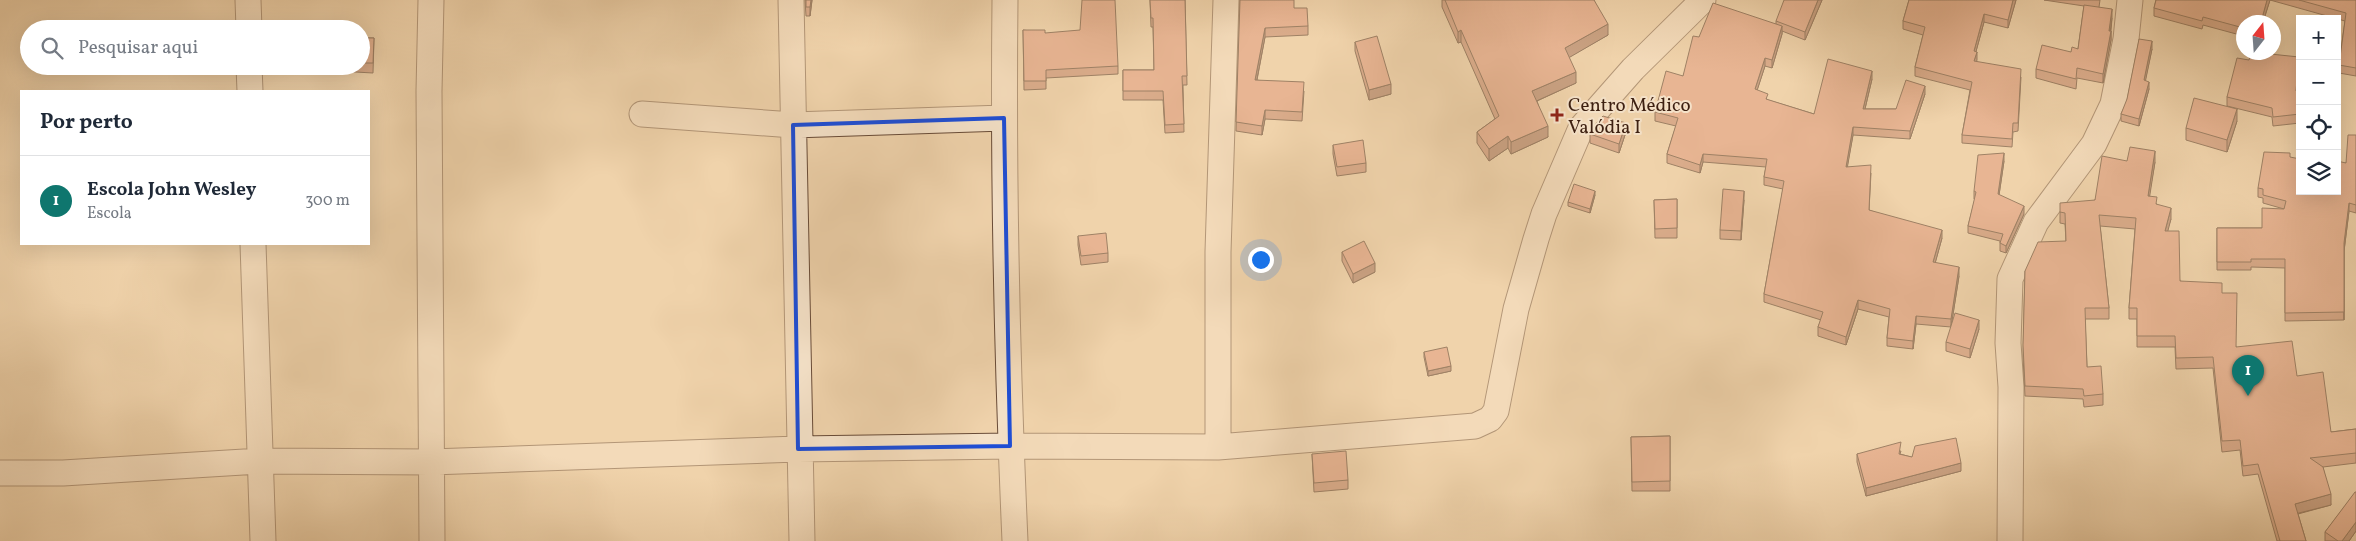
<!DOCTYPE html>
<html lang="pt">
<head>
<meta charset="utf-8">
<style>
	body { margin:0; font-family:Vollkorn,serif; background:#f2f2f3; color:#1f2937 }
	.controls { position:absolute; right:15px; top:15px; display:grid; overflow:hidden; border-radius:0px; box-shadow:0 5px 20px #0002 }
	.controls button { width:45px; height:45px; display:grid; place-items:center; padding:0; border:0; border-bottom:1px solid #e0e1e3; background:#fff; color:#1f2937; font:25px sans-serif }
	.compass { position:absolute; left:2236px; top:15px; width:45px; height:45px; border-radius:50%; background:#fff; box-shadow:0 5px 20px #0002; rotate:17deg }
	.you { position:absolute; left:1260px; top:259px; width:18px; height:18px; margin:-12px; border:4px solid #fff; border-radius:50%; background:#1a73e8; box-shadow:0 0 0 8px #1a73e833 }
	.badge { display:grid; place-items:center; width:32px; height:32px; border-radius:50%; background:#0f766e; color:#fff; font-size:16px; font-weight:700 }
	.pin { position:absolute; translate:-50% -41px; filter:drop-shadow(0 1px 2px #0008) }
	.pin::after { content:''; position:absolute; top:26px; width:18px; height:15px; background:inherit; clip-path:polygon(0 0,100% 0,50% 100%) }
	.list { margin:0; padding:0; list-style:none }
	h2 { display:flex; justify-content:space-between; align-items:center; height:65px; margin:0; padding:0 20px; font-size:21px }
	h2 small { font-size:16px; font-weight:400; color:#747a83 }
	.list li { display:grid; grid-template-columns:32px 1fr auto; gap:15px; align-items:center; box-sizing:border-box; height:90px; padding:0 20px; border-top:1px solid #e0e1e3 }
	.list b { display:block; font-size:19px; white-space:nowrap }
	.list p { margin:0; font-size:16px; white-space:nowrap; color:#747a83 }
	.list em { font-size:16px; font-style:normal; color:#747a83 }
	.icon { flex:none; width:28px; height:28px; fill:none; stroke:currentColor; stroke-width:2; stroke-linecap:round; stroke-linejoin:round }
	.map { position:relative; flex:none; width:2356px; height:541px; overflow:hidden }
	.search { position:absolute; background:#fff; box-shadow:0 5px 20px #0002; left:20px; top:20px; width:350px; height:55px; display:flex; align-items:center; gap:12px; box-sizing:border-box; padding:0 18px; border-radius:28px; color:#747a83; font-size:19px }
	.panel { position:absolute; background:#fff; box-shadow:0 5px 20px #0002; left:20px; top:90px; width:350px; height:155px; border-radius:0px }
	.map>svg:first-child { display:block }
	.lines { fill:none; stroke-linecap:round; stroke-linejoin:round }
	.minor-casing { stroke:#694c38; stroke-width:27 }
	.minor { stroke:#f5e2c9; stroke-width:25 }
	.wall { fill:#be7d65; stroke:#3c1f11 }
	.shaded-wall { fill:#9b6653; stroke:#3c1f11 }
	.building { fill:#dd9176; stroke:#3c1f11 }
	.marked { fill:none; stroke:#1d4ed8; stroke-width:4; stroke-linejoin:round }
	.poi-dot { fill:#8f2418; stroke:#f5e2c9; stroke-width:2 }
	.labels { text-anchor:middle; stroke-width:4; stroke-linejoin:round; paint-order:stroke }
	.poi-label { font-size:19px; fill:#3c1f11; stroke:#f5e2c9; text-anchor:start }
</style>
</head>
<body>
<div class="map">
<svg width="2356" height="541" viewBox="0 0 2356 541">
	<rect width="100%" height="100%" fill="#f0d3ac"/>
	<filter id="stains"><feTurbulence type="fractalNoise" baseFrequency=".004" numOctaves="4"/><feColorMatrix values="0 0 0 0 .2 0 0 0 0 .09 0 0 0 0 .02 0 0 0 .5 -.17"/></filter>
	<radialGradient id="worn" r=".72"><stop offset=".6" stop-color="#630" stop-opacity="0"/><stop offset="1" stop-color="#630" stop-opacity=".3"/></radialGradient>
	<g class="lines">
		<!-- minor casing -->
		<g class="minor-casing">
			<path id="minor" d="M248,0L249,29
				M431,0L429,91L432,541
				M791,0L802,541
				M1005,0C1003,180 1007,361 1015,541
				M249,66L250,91
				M642,114L793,125L1004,118
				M253,244L263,541
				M1218,447V252L1226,0
				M0,473H63L261,461L431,462L798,449L1010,446L1218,447L1475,426L1490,419L1496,411L1516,309L1536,239L1544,214L1581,128L1633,69L1703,0
				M2010,541L2011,387L2008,343L2010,279L2036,222L2094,144L2113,104L2126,39L2130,0"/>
		</g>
		<!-- minor -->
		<use href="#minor" class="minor"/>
	</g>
	<!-- wall -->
	<path class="wall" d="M805,0H812L810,16H806Z
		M1150,0H1185L1187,85H1183L1184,132L1165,133L1163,100H1123V70H1154L1153,27H1151Z
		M1240,0L1294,8L1308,26V35L1265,37L1257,80L1304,91L1302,121L1265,119L1262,135L1236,131Z
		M1442,0H1594L1608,35L1569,57L1576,83L1537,101L1548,137L1511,154L1508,148L1489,161L1477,143V132L1495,119L1461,42L1458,43L1442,7Z
		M1822,0L1805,40L1782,31V34L1772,68L1765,66L1757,90L1768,100L1814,114L1872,79L1865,109H1896L1925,94L1910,139L1853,135L1847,167L1871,173L1869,210L1942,238L1935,263L1959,276L1951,327L1916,324L1913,349L1887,346V338L1889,317L1858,309L1846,345L1818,336V327L1821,320L1764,302V294L1783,189L1764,185V177L1766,167L1703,162L1700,173L1667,163V154L1676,126L1655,121V112L1683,76L1699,37L1776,24V21Z
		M1909,0H2016L2008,28L1984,22L1976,51V62L2021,77L2018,131L2013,132L2012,147L1962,143V135L1970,90L1915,76V67L1923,35L1903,29V21Z
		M2044,0H2100L2099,7L2112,18L2111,31V40L2103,83L2077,78L2076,89L2036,78V69L2078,49L2084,6Z
		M2156,0H2356V76L2339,73V65L2345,21L2270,0L2263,22H2244V40L2241,39L2240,35L2203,25L2202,29L2154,16V8Z
		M1023,30L1045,33L1118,66V74L1046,78V89L1024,90Z
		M361,38H374L373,73L338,71V66H361Z
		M1355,42L1391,94L1369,100L1355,51Z
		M2152,49L2145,81L2149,89L2139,126L2121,121V114Z
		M2249,60L2299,66L2297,91H2300V123L2273,126L2272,117L2227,106V97Z
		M2237,121L2227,152L2186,140V128Z
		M1626,132L1619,153L1590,143V134Z
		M2356,135V213L2349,211L2344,251V320L2285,321V268L2251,267V270H2217V228H2262L2284,209L2263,203V198L2258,197V188L2290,157L2300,191L2346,163Z
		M1333,145L1366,163V172L1337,176L1333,154Z
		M2004,161L1999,195L2024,214L2006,253L2000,251V241L1968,233V226L1975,199H1974V191Z
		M2127,161L2155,162L2149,196L2171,219L2167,231L2180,281L2222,293L2236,347L2297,376L2331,432L2356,429V463L2323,467L2331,505L2298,514L2306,541H2277L2258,474L2243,476L2240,450L2222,452L2213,368L2176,369L2175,347H2137V319H2129V308L2135,229L2100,226L2109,308V319H2085L2087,367L2103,394V405L2084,407L2083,399L2025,396L2023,356L2025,271L2066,241L2065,224L2060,223V212L2095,200Z
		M1595,195L1590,213L1568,206V202Z
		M1677,199V238H1655L1654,200Z
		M1744,200L1741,240L1720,239V230Z
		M1078,236L1108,253V262L1081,265L1078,245Z
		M1342,252L1375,272L1353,283L1342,261Z
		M1979,329L1970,358L1946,351V342Z
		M1424,352L1451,371L1428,376L1424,357Z
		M1670,436V491H1632L1631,437Z
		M1901,451L1900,454L1961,471L1866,496L1857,462V454Z
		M1312,454L1348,480V489L1314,492Z
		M2356,492V531L2349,541H2325V532Z"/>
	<!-- shaded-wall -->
	<path class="shaded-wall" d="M811,0H812L810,16V7Z
		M1818,0H1822L1805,40V32Z
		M2013,0H2016L2008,28V20Z
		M2267,0H2270L2263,22H2261Z
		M2112,9V18L2109,40V31Z
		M1984,14V22L1974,59V51Z
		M1608,24V35L1565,60V48Z
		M1782,26V34L1772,68V60Z
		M1265,28V37L1255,89V80Z
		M1461,30V42L1458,43V32Z
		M2111,31V40L2103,83V74Z
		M2152,41V49L2144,88V80Z
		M1977,52V60L1974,70V61Z
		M2299,57V66L2296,100V91Z
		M1765,58V66L1755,97V89Z
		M1872,71V79L1863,117V109Z
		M1576,72V83L1532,103V91Z
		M2149,82V89L2139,126V119Z
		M1391,84V94L1369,100V90Z
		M1925,86V94L1910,139V131Z
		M2237,109V121L2227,152V140Z
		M1265,110V119L1262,135V126Z
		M1626,123V132L1619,153V144Z
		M1548,126V137L1511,154V142Z
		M1853,127V135L1846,175V167Z
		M1508,136V148L1489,161V149Z
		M2155,151V162L2148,207V196Z
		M2004,153V161L1998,202V194Z
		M1703,154V162L1700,173V165Z
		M1595,191V195L1590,213V209Z
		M1744,191V200L1741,240V231Z
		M2349,203V211L2344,251V320V243Z
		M2024,206V214L2006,253V246Z
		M2171,208V219L2165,242V231Z
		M1942,230V238L1933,271V262Z
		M1375,263V272L1353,283V274Z
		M1959,267V276L1951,327V319Z
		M1858,300V309L1846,345V337Z
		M1916,316V324L1913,349V341Z
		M1979,320V329L1970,358V349Z
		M1451,366V371L1428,376V371Z
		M1961,463V471L1866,496V488Z
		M2331,494V505L2295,514V504Z
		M2356,522V531L2349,541H2342Z"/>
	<!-- building -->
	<path class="building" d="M806,0H811L810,7H806Z
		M1082,0H1115L1118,66L1046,70V81H1024L1023,30H1045V33L1080,30Z
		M1150,0H1185L1187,76H1182L1184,124L1165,125L1163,91H1123V70H1154L1153,18H1151Z
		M1240,0H1294V8H1307L1308,26L1265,28L1255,80L1304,82L1302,112L1265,110L1262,126L1236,122Z
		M1445,0H1594L1608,24L1565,48L1576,72L1532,91L1548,126L1511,142L1508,136L1489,149L1477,132L1499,116L1461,30L1458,32Z
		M1784,0H1818L1805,32L1776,21Z
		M1909,0H2013L2008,20L1984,14L1974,51L1977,52L1974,61L2021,69L2018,123H2013L2012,139L1962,135L1972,82L1915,67L1925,27L1903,21Z
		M2156,0H2267L2261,22H2244V31H2241L2240,27L2203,17L2202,21L2154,8Z
		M2299,0H2356V68L2339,65L2346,13Z
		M1713,3L1782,26L1772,60L1765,58L1755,89L1768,94L1766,99L1814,114L1828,59L1872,71L1863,109H1896L1906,80L1925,86L1910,131L1853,127L1846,167L1871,165L1869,210L1942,230L1933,262L1959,267L1951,319L1916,316L1913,341L1887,338L1890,309L1858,300L1846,337L1818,327L1823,312L1764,294L1784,181L1764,177L1767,159L1703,154L1700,165L1667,154L1678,118L1655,112L1666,71L1683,76L1693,36L1699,37Z
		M2084,5L2112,9L2109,31H2111L2103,74L2077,68L2076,79L2036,69L2042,45L2071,52L2072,47L2078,49Z
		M1377,36L1391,84L1369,90L1355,42Z
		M361,38H374L373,63H361Z
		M2139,39L2152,41L2144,80L2149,82L2139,119L2121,114L2127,99Z
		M2251,52L2299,57L2296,91H2300V114L2273,117L2272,108L2227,97L2237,58L2249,60Z
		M2194,98L2237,109L2227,140L2186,128Z
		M1603,116L1626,123L1619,144L1590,134L1593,127Z
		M2348,135H2356V205L2349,203L2344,243V312L2285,313V259H2251V262H2217V228H2262V208L2284,209L2286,201L2263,195V189L2258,188L2264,152L2290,153V157L2300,159V191H2337V161L2346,163Z
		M1363,140L1366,163L1337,167L1333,145Z
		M2130,147L2155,151L2148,196L2157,197L2156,204L2171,208L2165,231H2179L2180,281L2222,283V293H2237L2236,347L2292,341L2297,376L2323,372L2331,432L2356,429V453L2310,458L2323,467L2331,494L2295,504L2306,541H2280L2258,464L2243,466L2240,440L2222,441L2213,357L2176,358L2175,336H2137V308H2129L2136,218L2099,215L2109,308H2085L2087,367L2101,366L2103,394L2084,396L2083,389L2025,386L2023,345L2025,271L2038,242L2066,241L2065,213L2060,212V203L2095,200L2102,156L2127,161Z
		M2004,153L1998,194L2024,206L2006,246L2000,243L2003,234L1968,226L1976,192L1974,191L1978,155Z
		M1574,184L1595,191L1590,209L1568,202Z
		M1723,189L1744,191L1741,231L1720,230Z
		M1677,199V228L1655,229L1654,200Z
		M1106,233L1108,253L1081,256L1078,236Z
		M1364,241L1375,263L1353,274L1342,252Z
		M1955,313L1979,320L1970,349L1946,342Z
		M1447,347L1451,366L1428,371L1424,352Z
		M1670,436V481L1632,482L1631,437Z
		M1956,438L1961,463L1866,488L1857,454L1901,442L1899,454L1912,457L1915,446Z
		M1346,451L1348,480L1314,483L1312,454Z
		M2355,492H2356V522L2342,541H2338L2325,532Z"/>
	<!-- marked area -->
	<path d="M0 0H2356V541H0ZM1004,118L1010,446L798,449L793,125Z" fill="#f0d3ac" fill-opacity=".55" fill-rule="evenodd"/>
	<path class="marked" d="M1004,118L1010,446L798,449L793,125Z"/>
	<!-- markers -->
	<path class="poi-dot" d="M1554.5 107.5h5v5h5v5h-5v5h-5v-5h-5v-5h5z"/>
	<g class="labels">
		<!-- poi labels -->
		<g class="poi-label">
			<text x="1568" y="111">Centro Médico<tspan x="1568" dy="22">Valódia I</tspan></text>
		</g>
	</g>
	<rect width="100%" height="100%" filter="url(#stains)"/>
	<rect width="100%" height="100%" fill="url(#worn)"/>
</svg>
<div class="controls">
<button>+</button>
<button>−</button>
<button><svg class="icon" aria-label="locate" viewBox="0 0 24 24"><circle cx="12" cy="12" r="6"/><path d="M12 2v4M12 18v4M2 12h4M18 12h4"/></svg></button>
<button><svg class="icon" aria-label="layers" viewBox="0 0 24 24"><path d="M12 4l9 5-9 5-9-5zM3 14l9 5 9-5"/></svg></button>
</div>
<svg class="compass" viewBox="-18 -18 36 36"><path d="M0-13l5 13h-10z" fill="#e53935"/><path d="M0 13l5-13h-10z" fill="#747a83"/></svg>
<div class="you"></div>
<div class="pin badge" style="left:2248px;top:396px">1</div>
<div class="search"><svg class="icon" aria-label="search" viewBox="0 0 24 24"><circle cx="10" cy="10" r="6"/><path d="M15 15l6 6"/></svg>Pesquisar aqui</div>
<section class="panel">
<h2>Por perto<small></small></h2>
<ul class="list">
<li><span class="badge">1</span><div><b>Escola John Wesley</b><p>Escola</p></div><em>300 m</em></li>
</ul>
</section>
</div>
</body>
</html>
